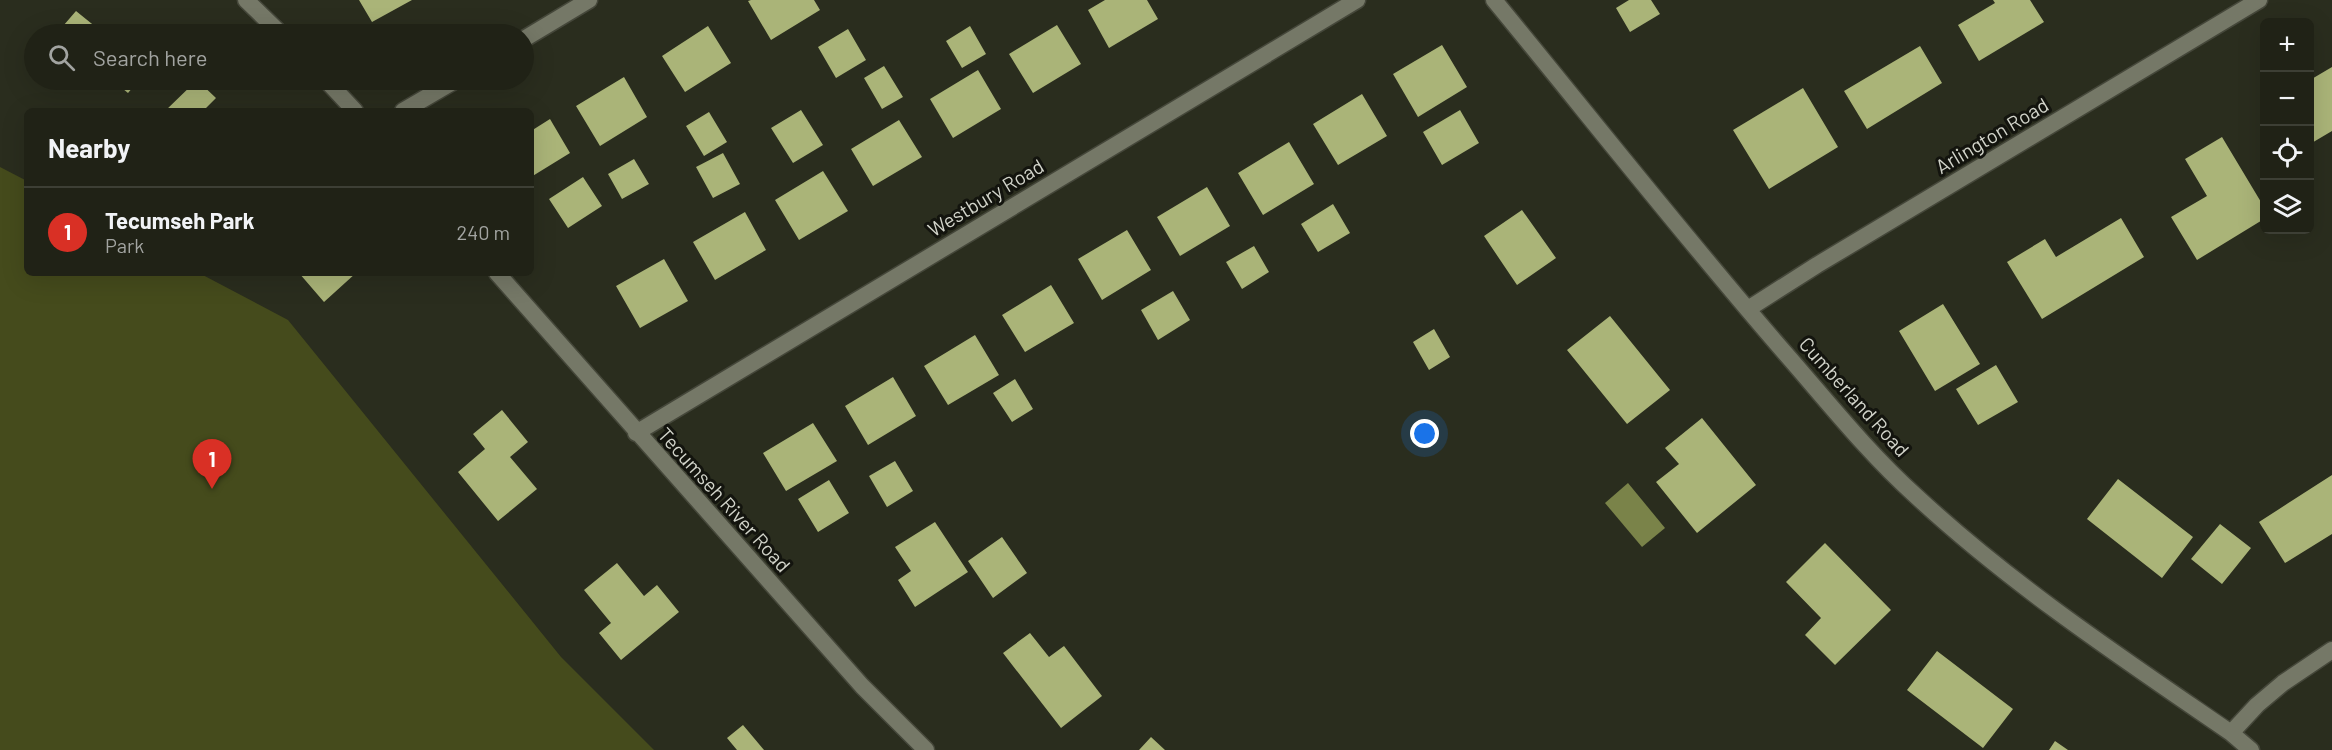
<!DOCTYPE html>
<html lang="en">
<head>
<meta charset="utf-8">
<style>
	body { margin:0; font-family:Barlow,sans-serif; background:#2d2f23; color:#f1f3f6 }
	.controls { position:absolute; right:18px; top:18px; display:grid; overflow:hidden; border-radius:9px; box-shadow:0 6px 24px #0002 }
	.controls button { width:54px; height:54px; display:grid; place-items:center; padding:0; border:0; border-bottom:2px solid #3d3f35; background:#202216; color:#f1f3f6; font:30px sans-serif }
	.you { position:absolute; left:1425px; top:434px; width:21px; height:21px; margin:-15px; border:4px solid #fff; border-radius:50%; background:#1a73e8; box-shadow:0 0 0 9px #1a73e833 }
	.badge { display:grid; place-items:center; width:39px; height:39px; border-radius:50%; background:#d93025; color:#fff; font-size:20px; font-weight:700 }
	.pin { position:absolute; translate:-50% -50px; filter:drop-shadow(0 2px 3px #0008) }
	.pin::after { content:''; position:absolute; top:32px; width:21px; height:18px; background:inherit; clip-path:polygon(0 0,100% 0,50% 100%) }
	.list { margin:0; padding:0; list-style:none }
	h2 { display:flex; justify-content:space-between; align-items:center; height:78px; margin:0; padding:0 24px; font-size:26px }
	h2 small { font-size:20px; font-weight:400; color:#a2a4a1 }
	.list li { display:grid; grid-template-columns:39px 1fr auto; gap:18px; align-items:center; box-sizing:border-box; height:90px; padding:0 24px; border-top:2px solid #3d3f35 }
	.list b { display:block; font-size:22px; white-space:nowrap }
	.list p { margin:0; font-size:20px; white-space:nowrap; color:#a2a4a1 }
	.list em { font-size:20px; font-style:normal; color:#a2a4a1 }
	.icon { flex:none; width:33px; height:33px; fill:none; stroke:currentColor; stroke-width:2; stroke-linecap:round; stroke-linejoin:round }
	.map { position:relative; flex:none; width:2332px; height:750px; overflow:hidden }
	.search { position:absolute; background:#202216; box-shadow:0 6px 24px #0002; left:24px; top:24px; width:510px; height:66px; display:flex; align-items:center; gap:15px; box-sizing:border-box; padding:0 21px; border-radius:33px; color:#a2a4a1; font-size:22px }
	.panel { position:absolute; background:#202216; box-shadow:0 6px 24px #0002; left:24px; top:108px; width:510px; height:168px; border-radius:9px }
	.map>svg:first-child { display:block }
	.green { fill:#454b1c }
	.water { fill:#7a8349 }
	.building { fill:#aab478 }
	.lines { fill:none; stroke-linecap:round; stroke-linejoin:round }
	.minor-casing { stroke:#45473a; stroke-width:19 }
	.minor { stroke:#757867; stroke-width:16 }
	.labels { text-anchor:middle; stroke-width:6; stroke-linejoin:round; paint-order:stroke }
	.street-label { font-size:20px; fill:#d2d4ca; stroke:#13140e }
</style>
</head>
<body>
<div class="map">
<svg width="2332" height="750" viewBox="0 0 2332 750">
	<rect width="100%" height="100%" fill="#2a2d1e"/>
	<!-- green -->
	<path class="green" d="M0,167L27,181V273H199L288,320L561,657L654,750H0Z"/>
	<!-- water -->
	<path class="water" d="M1628,483L1665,528L1642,547L1605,503Z"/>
	<!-- building -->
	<path class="building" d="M359,0H412L372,22Z
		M751,0H814L820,10L771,40L748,1Z
		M1105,0H1147L1158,19L1109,48L1088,10Z
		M1629,0H1651L1660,14L1630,32L1616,8Z
		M1993,0H2030L2044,22L1979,61L1958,25L1995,3Z
		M76,11L102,32L106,27L115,34H59L57,33Z
		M1057,25L1081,64L1033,93L1009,54Z
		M708,26L731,63L685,92L662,56Z
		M970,26L986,54L962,68L946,41Z
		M848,29L866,60L836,78L818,47Z
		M1442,45L1467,87L1418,117L1393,74Z
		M1920,46L1942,83L1867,129L1844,91Z
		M884,66L903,97L882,109L864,78Z
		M2332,67V131L2310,144V80Z
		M978,70L1001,109L953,138L930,99Z
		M624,77L647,117L600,146L576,106Z
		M112,80H139L128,93Z
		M197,80L216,98L203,111H165Z
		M1803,88L1838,147L1769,189L1733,130Z
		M1362,94L1387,136L1338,165L1313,124Z
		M801,110L823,145L793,163L771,128Z
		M1460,110L1479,143L1442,165L1423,132Z
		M709,112L727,142L704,156L686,126Z
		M550,119L570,153L531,177V131Z
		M899,120L922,157L873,186L851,149Z
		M2222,137L2264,207V219L2197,260L2171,217L2207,196L2185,159Z
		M1289,142L1314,184L1263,215L1238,173Z
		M723,153L740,184L713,198L696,167Z
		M634,159L649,184L622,199L608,174Z
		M823,171L848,211L799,240L775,200Z
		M583,177L602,206L568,228L549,199Z
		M1207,187L1230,226L1180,256L1157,217Z
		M1333,204L1350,233L1318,252L1301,224Z
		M1522,210L1556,258L1517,285L1484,236Z
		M745,212L766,250L715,280L693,242Z
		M2121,218L2144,257L2042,319L2007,262L2045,239L2056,257Z
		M1127,230L1151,270L1102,300L1078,259Z
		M1254,246L1269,272L1242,289L1226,262Z
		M664,259L688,301L640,328L616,286Z
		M299,273H356L324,302Z
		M1051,285L1074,323L1025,352L1002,315Z
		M1173,291L1190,320L1158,340L1141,310Z
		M1943,304L1980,364L1935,391L1899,331Z
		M1610,316L1670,390L1627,424L1567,350Z
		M1434,329L1450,357L1429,370L1413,342Z
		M975,335L999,375L948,405L924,366Z
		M1996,365L2018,402L1978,425L1956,389Z
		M893,377L916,416L868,445L845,406Z
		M1015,379L1033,409L1012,422L993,393Z
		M502,410L528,442L510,457L537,489L498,521L458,472L485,449L473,434Z
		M1702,418L1756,485L1697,533L1656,482L1679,464L1665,448Z
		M813,423L837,461L786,491L763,453Z
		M895,461L913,491L887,507L869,476Z
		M2332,475V534L2285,563L2259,522Z
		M2118,479L2193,537L2162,578L2087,519Z
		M829,480L849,513L818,532L798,499Z
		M935,522L968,572L915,607L898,580L911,571L895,547Z
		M2220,524L2251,548L2222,584L2191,559Z
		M1002,537L1027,573L993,598L968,561Z
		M1825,543L1891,610L1835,665L1805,635L1821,618L1786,582Z
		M617,563L644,596L657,585L679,612L621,660L599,633L611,623L584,590Z
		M1030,633L1049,657L1064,646L1102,696L1061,728L1003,653Z
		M1937,651L2013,709L1983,748L1907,690Z
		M743,725L764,750H737L727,738Z
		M1151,737L1165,750H1139Z
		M2055,741L2068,750H2049Z"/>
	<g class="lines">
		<!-- minor casing -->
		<g class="minor-casing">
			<path id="minor" d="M246,0L281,34
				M1494,0C1591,118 1685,238 1785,353C1827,401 1868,453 1916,496C2013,586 2122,658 2231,733L2251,750
				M524,39L589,0
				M326,80L355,111
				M403,111L456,80
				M497,273L862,686L926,750
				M1748,309L1817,265L2259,0
				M636,433L1357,0
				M2231,733L2257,705L2283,683L2332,650"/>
		</g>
		<!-- minor -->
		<use href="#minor" class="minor"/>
	</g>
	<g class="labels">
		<!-- street labels -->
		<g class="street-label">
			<text transform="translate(1992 136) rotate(-31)" y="7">Arlington Road</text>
			<text transform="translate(986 198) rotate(-31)" y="7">Westbury Road</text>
			<text transform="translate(1854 397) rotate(48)" y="7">Cumberland Road</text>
			<text transform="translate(724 500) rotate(48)" y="7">Tecumseh River Road</text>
		</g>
	</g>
</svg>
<div class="controls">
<button>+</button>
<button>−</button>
<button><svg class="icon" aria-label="locate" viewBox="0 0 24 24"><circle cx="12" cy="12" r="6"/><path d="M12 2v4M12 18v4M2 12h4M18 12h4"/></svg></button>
<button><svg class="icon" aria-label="layers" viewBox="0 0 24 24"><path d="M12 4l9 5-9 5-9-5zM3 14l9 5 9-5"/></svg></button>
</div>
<div class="you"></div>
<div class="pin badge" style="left:212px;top:489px">1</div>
<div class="search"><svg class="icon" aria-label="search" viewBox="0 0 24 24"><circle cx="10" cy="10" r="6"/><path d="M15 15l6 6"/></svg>Search here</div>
<section class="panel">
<h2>Nearby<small></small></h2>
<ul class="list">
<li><span class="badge">1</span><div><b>Tecumseh Park</b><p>Park</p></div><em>240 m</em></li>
</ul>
</section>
</div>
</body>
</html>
